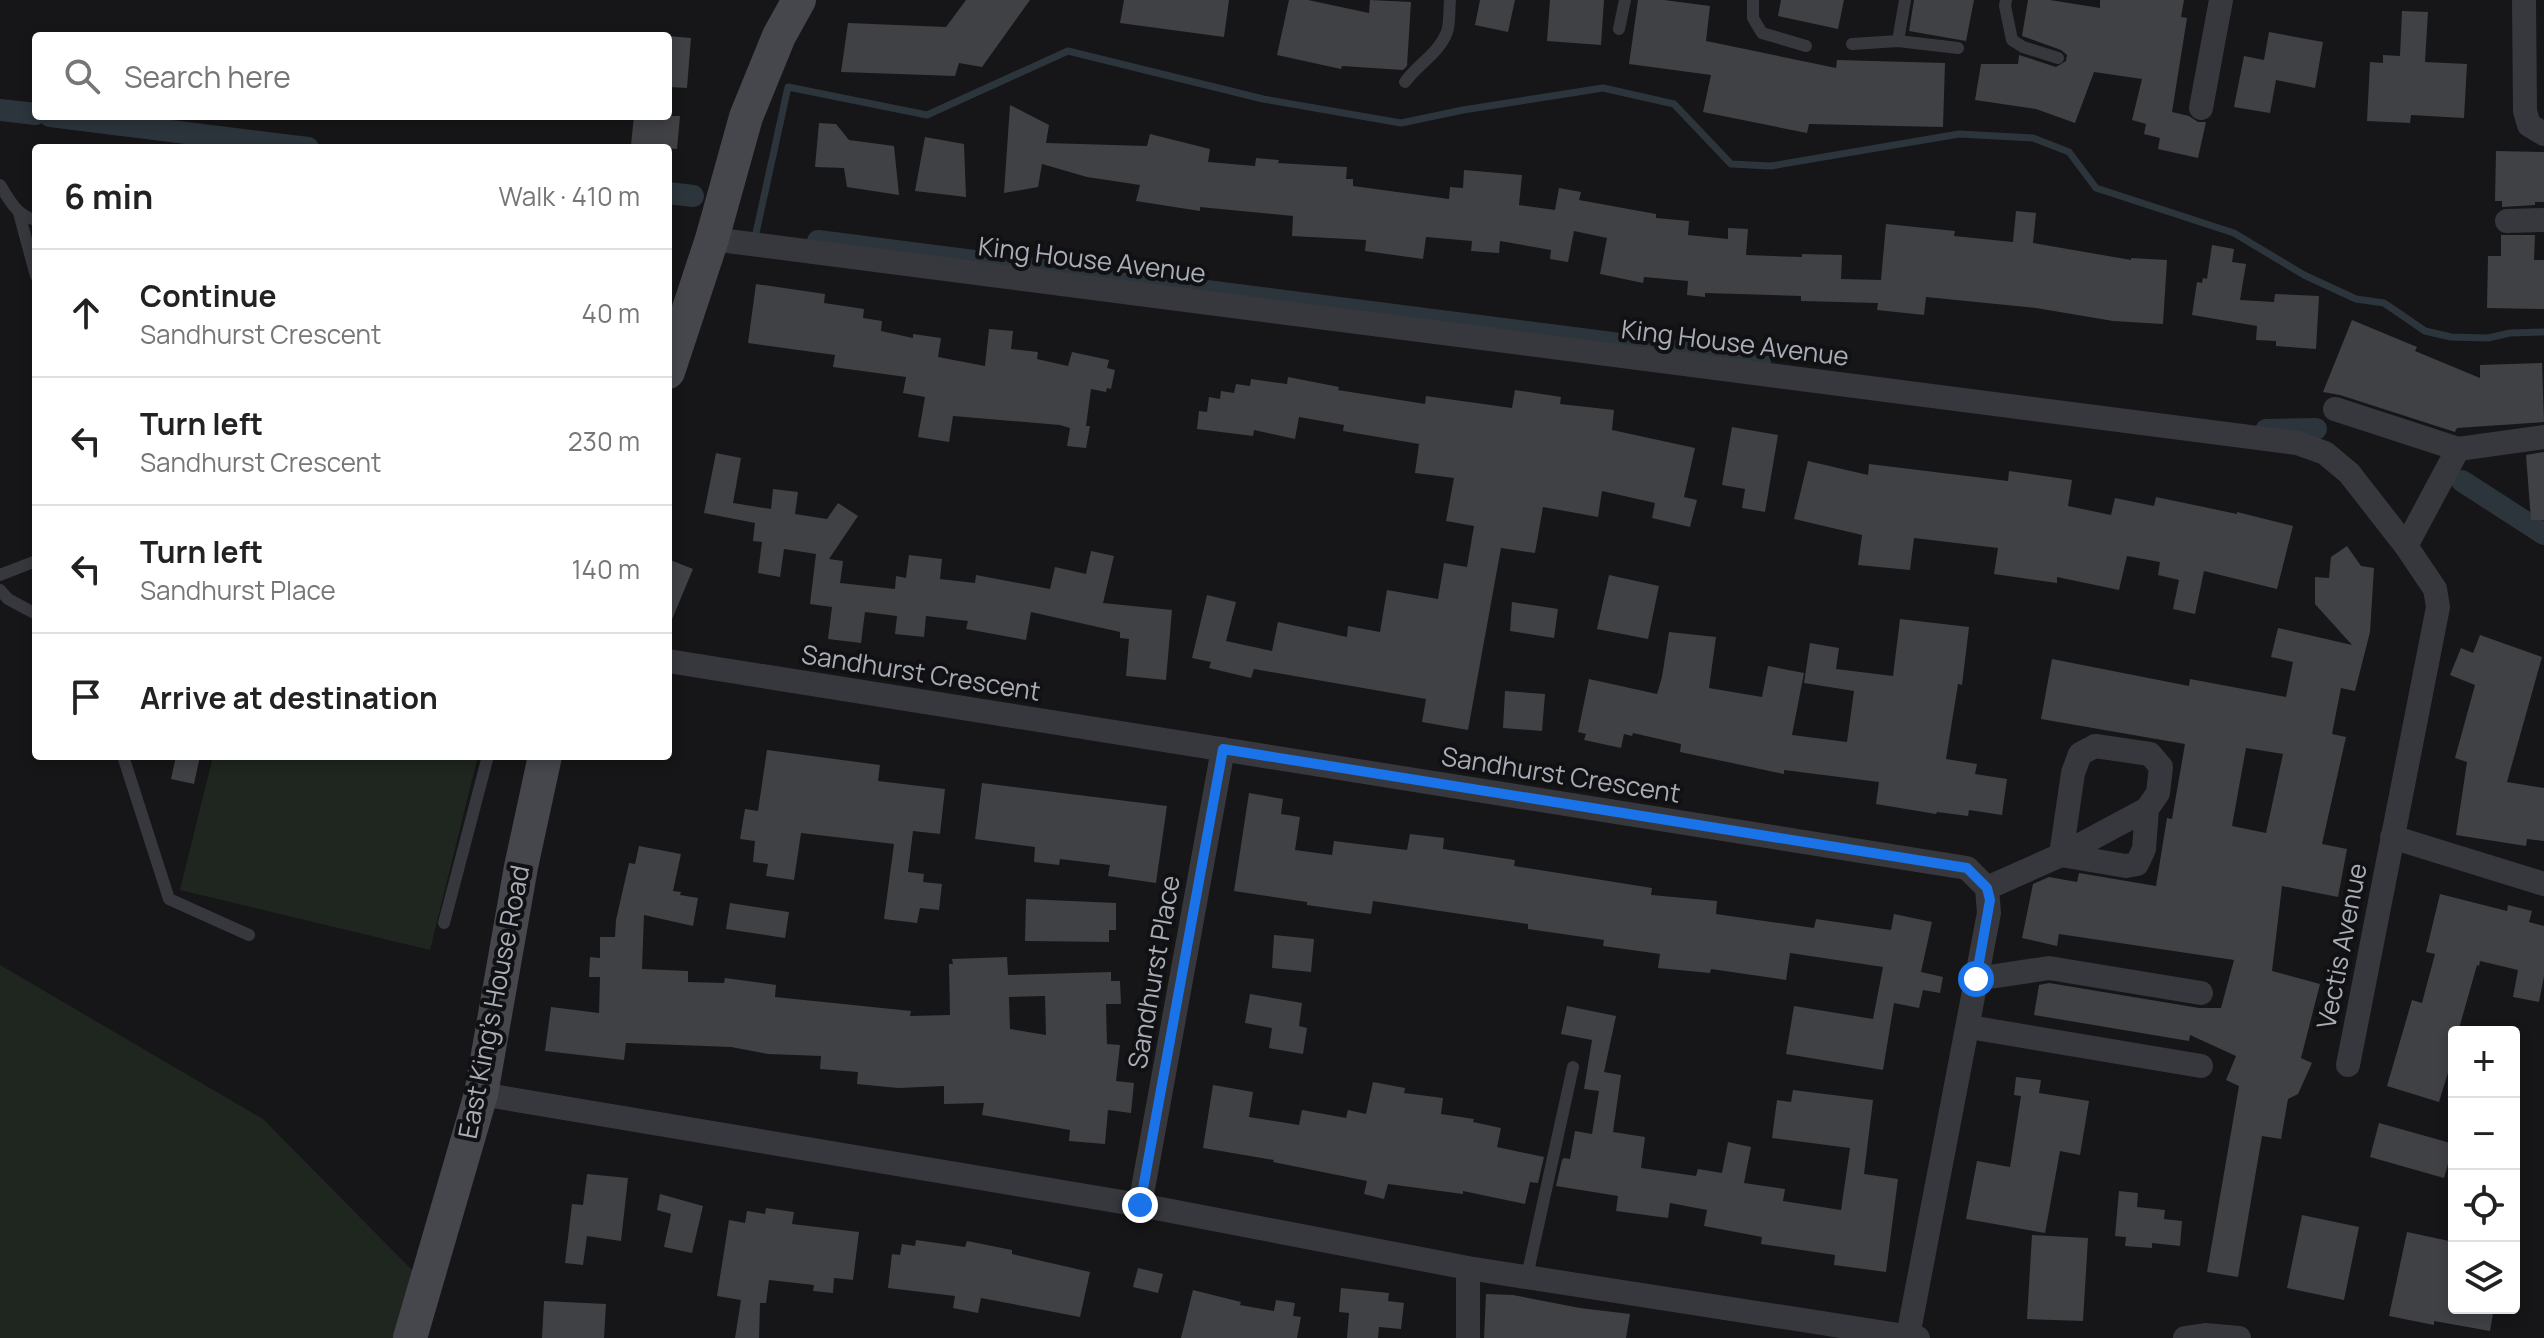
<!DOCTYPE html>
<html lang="en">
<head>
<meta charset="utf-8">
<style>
	body { margin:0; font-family:Manrope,sans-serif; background:#f2f2f2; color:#222 }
	.controls { position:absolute; right:24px; bottom:24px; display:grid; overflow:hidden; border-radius:8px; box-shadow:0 4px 12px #0003 }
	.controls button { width:72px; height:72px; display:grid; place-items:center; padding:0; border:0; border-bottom:2px solid #e0e0e0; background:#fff; color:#222; font:40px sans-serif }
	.stop { position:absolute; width:24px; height:24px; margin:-18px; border:6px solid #1a73e8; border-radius:50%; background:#fff }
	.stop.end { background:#1a73e8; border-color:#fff; box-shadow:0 2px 8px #0008 }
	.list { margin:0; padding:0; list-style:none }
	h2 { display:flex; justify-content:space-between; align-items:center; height:104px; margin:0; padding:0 32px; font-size:34px }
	h2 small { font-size:26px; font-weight:400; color:#767676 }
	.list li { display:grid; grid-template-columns:52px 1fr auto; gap:24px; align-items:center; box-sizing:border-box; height:128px; padding:0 32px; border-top:2px solid #e0e0e0 }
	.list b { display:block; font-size:30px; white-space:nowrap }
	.list p { margin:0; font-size:26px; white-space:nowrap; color:#767676 }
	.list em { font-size:26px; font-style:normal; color:#767676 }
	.icon { flex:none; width:44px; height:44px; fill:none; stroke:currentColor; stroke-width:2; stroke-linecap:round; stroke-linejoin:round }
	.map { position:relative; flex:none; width:2544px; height:1338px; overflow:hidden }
	.search { position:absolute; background:#fff; box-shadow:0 4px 12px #0003; left:32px; top:32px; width:640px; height:88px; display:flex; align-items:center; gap:20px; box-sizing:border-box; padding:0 28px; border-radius:8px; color:#767676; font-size:30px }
	.panel { position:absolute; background:#fff; box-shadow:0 4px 12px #0003; left:32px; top:144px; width:640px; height:616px; border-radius:8px }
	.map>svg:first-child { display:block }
	.green { fill:#1e261f }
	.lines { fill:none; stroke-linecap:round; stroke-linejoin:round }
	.stream { stroke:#2c353c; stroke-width:7 }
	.canal { stroke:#2c353c; stroke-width:22 }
	.building { fill:#404145; fill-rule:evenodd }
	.service { stroke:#37383d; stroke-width:12 }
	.minor { stroke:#37383d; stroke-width:24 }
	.secondary { stroke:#45474d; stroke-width:34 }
	.route { stroke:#1a73e8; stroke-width:10 }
	.labels { text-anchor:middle; stroke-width:8; stroke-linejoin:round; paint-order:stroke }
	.street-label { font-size:26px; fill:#a8adb8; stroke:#111113 }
</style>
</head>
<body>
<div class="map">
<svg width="2544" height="1338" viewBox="0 0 2544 1338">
	<rect width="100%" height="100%" fill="#161618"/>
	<!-- green -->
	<path class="green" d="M213,756H478L430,950L180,890Z
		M0,965L263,1119L417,1275L397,1338H0Z"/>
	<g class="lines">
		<!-- stream -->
		<path class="stream" d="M756,233L788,87L927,115L1068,51L1263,99L1401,123L1463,110L1603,88L1674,104L1731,164L1771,166L1959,134L2033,138L2069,152L2096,188L2234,233L2304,275L2356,299L2384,303L2425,331L2451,337L2488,338L2510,333L2544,332"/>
		<!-- canal -->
		<path class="canal" d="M0,110L36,114
			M50,116L308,148
			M668,193L693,196
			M818,241L1760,362
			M2266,430L2316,429
			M2462,481L2544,534"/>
	</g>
	<!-- building -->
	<path class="building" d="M966,0H1030L982,67L959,63L955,76L841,72L848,23L946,27Z
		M1124,0H1229L1224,37L1120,23Z
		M1289,0H1308L1369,13L1370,0L1411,2L1407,66L1403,70L1342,66L1341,69L1277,55Z
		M1480,0H1515L1508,32L1475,25Z
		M1550,0H1604L1601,45L1547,41Z
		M1638,0H1664L1710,6L1706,41L1836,68L1837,60L1945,63L1943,127L1809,124L1807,133L1703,112L1711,75L1629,64Z
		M1781,0H1844L1838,29L1778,16Z
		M1914,0H1974L1966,41L1909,31Z
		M2028,0H2050L2100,8V0H2184L2181,17L2187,18L2172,112L2189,116L2198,122H2206L2198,158L2158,149L2160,138L2144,134L2146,124L2132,120L2142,79L2094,72L2075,123L2036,109L1975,100L1981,64H2018L2019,55L2056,67L2066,61L2067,55L2061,50L2022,36Z
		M2402,11L2428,12L2425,62L2467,64L2464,118L2411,115L2410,123L2367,121L2370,62L2383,63V55L2400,56Z
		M2269,32L2323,42L2315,88L2276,80L2270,113L2234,107L2244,56L2264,60Z
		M668,36L691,38L687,88L668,87Z
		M1010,105L1049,125L1046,143L1147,146L1150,134L1210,149L1208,162L1255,166L1256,158L1279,160L1278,163L1347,167L1346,179H1353V186L1449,199L1450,187L1463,188L1464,170L1522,175L1519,205L1555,210L1559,188L1581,192L1579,200L1656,214V218L1689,221L1688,235L1728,239V228L1748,229L1746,255L1802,257V254L1842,255L1841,279L1881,280L1886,224L1955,231L1954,236L2013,242L2016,211L2036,213L2033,243L2131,260V258L2167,260L2163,324L2113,321L2036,308L1926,297L1924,315L1877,310L1878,303L1801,301V296L1705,293V297L1687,295L1688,281L1644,277L1643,283L1600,274L1607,238L1574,231L1568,262L1550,259L1551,250L1500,241L1499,253L1471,251L1472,241L1426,237L1423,259L1365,251L1366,240L1292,236L1293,216L1200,207V211L1136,201L1140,185L1087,177L1042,164L1038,187L1004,193Z
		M634,116H680L677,149L631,145Z
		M819,123L836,124L849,140L894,146L899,195L847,187L844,168L815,167Z
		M925,137L964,144L966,197L915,191Z
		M2496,151L2544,152V202H2535V205L2502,207V201H2495Z
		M2501,235H2535L2534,260H2544V309L2487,308L2488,256H2501Z
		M2212,245L2234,249L2232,262L2246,264L2240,300L2274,302L2275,294L2319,296L2316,349L2276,346V341L2256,340L2257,326L2192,315L2197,282L2202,283L2203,278L2207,279Z
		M756,284L825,294L824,303L864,309L863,318L882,321L881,331L913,338V334L941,338L938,357L985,366L989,329L1013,331L1011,349L1038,352L1037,359L1068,366L1072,352L1109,360L1107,368L1115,370L1111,389L1107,388L1106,392L1091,389L1086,426H1090L1086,448L1067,446L1070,428L1060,425L953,416L949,442L918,437L925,397L903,393L906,377L833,367L835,355L748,343Z
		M2352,320L2417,347L2415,351L2480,378V365L2542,363L2544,422L2457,428L2455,432L2340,395L2323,392Z
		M1288,377L1339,387L1338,390L1425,404L1426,396L1512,408L1515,390L1561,397L1560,404L1614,410L1612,430L1695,448L1684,497L1697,500L1690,527L1652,518L1655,503L1602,491L1598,517L1543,507L1535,553L1501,548L1468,730L1422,722L1426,699L1254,669L1251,678L1209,668L1211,662L1192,658L1207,595L1236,602L1226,641L1272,651L1278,622L1347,637L1348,626L1380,632L1387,590L1438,599L1444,563L1467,567L1474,526L1446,521L1454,478L1415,473L1419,444L1343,431L1344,425L1299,417L1295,439L1254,430L1253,436L1197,429L1199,411L1207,412L1209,397L1220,399L1221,391L1234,393L1236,384L1250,386L1251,379L1287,384Z
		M1732,427L1778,435L1765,512L1742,508L1745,489L1722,485Z
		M2544,452V520H2531L2526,455Z
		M716,453L741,458L733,503L771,509L773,489L798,492L795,514L827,519L838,503L858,516L829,559L843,561L840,583L895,589L896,576L906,578L909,555L942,559L940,579L975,583L976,575L1050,589L1055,567L1086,574L1091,551L1114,556L1103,603L1172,610L1166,680L1126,676L1129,639L1120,638V632L1031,612L1026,640L966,629L968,621L926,616L924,637L895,634L897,616L865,612L861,643L828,639L832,607L810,604L816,554L784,549L780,577L758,573L762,542L753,541L755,523L704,513Z
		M1808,461L1868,475L1869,464L2008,481L2009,471L2072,480L2068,506L2111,515L2115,498L2154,506L2156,497L2237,514V512L2293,526L2277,589L2204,571L2195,614L2173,609L2179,580L2158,575L2160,562L2127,556L2119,590L2057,577V583L1994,574L1998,548L1914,538L1910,570L1858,565L1862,535L1794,519Z
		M2347,546L2361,566L2374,568L2370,632L2355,691L2341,688L2332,734L2346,737L2322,844L2347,849L2338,897L2282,886L2272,971L2320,984L2301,1058L2312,1063L2298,1094L2288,1099L2281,1139L2262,1136L2238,1277L2207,1272L2239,1086L2226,1080L2236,1056L2190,1035L2189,1041L2034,1015L2039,985L2049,983L2199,1008H2221L2234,960L2059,934L2057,946L2022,938L2033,884L2049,877L2077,882L2079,873L2156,886L2167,818L2172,819L2185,744L2041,719L2052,659L2189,686L2190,679L2286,697L2293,662L2271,657L2278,628L2352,645L2315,604V577L2329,578L2331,557ZM2246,748L2283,754L2266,833L2232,826Z
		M668,559L693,569L668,629Z
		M1609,575L1659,586L1648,639L1597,629Z
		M1512,602L1558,609L1554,638L1510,631Z
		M1900,619L1969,627L1962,685L1958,684L1946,759L1977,764L1975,774L2007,779L2002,815L1969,810L1968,816L1937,812L1936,814L1876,804L1879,782L1784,770V774L1680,752L1681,744L1633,733L1632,736L1624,734L1621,748L1584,740L1586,734L1578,732L1589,679L1657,694L1662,677L1669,632L1716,637L1709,688L1762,697L1768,666L1804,673L1792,735L1847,742L1854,691L1804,683L1810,643L1839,648L1836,669L1893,676Z
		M2480,635L2542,657L2507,782L2544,788V841L2527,839L2526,846L2456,835L2467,762L2455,758L2475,685L2450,675L2461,648L2473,653Z
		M1505,691L1545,694L1542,731L1503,728Z
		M767,750L880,765L878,781L945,789L940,834L913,831L908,872L924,874L923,882L942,884L939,910L920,908L917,923L884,919L894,844L801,833L794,880L766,876L768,864L753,862L755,841L740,839L745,809L758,811Z
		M176,756H200L194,784L171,779Z
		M982,783L1167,806L1156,883L1108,876L1110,865L1060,859L1059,865L1034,862L1035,847L975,839Z
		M1249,793L1283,799L1281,814L1300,817L1295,850L1332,855L1334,841L1407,850L1410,834L1444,838L1443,849L1515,860L1514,866L1652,888L1651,895L1717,901L1716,914L1814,928L1816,919L1891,930L1894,914L1932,922L1921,972L1943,977L1940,993L1923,990L1919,1008L1894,1003L1883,1070L1786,1054L1794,1006L1873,1019L1883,967L1790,953L1786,980L1711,969L1710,973L1658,968L1660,954L1603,946L1604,940L1528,929V924L1373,901L1371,914L1307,905V902L1234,891Z
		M639,846L681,854L673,891L681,892L680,895L698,898L693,926L644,915L642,969L688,971V982L724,983L725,978L776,985L775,997L911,1011L910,1016L950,1015L949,964H953L952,959L1007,957L1008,975L1111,972V981H1120L1121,1004H1106L1107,1044L1120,1045L1116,1081L1134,1083L1131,1113L1108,1110L1105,1144L1069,1141L1070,1130L982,1115L984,1103L944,1104V1086L898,1088L857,1084L858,1072L820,1069L821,1056L768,1054L731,1047L626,1043L624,1060L545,1051L551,1007L599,1013L600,977H589L590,957L600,958V937H615L616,920L629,863L635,864ZM1045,996L1046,1035L1010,1029L1009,997Z
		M2440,894L2507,911L2508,905L2532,911L2529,922L2544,926V976L2539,1002L2513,997L2518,970L2480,961L2479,966L2477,965L2458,1032H2454V1053L2439,1102L2387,1086L2412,1000L2422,1003L2435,954L2426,952Z
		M1026,899L1116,903V930H1109V942L1025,941Z
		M730,903L789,912L785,938L726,929Z
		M1274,935L1314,939L1311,972L1272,968Z
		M1250,994L1302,1003L1299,1026L1307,1028L1303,1054L1269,1048L1272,1028L1245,1023Z
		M1567,1006L1616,1016L1604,1072L1621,1075L1613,1132L1645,1137L1641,1168L1696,1176L1698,1169L1722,1173L1728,1142L1751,1147L1744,1183L1785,1189L1783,1201L1841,1210L1850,1148L1772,1138L1777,1100L1791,1102L1793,1090L1873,1100L1864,1174L1898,1179L1886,1272L1834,1265L1835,1255L1761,1244L1762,1237L1704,1226L1707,1210L1670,1203L1668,1218L1616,1211L1618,1196L1556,1186L1562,1160L1564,1158L1570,1159L1575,1131L1592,1134L1599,1091L1584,1089L1592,1040L1561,1034Z
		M2016,1077L2041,1080L2039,1093L2089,1101L2080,1155L2060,1151L2045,1233L1966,1219L1977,1161L2010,1167L2021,1096L2014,1095Z
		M1373,1082L1405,1088L1404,1093L1443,1098L1441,1114L1474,1119L1473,1122L1501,1128L1497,1147L1544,1157L1538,1183L1530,1182L1525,1204L1463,1191V1194L1388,1184L1384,1199L1364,1194L1367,1181L1273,1162L1274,1160L1203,1148L1213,1085L1253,1092L1249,1117L1299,1125L1302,1110L1346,1118L1348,1110L1366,1114Z
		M2379,1123L2454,1144L2444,1178L2370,1157Z
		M587,1174L628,1178L621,1241L587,1236L583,1265L565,1263L572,1204L583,1205Z
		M2119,1191L2138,1193L2137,1207L2165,1210L2164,1219L2182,1221L2180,1246L2152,1243V1248L2125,1246L2126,1237L2115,1236Z
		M660,1194L703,1206L692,1253L664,1247L671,1214L657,1210Z
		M766,1208L794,1212L792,1224L859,1232L853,1280L834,1278L833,1293L813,1291L814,1285L769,1280L766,1303H760L759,1338H735L741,1300L717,1296L729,1220L745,1223L747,1211L765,1214Z
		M2302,1215L2359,1227L2344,1300L2287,1288Z
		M2407,1232L2454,1242V1308H2494L2490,1331L2434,1321V1325L2389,1316Z
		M2032,1235L2088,1238L2083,1321L2027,1319Z
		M916,1240L965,1247L967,1241L1012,1250V1254L1090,1272L1080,1317L981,1298L978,1313L953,1308L955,1296L888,1288L892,1254L900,1255L902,1244L915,1246Z
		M1138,1268L1163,1274L1158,1293L1133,1287Z
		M1341,1288L1389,1293L1388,1301L1404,1303L1401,1329L1379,1327L1378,1338H1347L1349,1313L1339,1312Z
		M1193,1290L1241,1302L1240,1305L1274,1311L1276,1300L1295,1303L1293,1316L1301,1317L1297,1338H1181Z
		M1486,1294L1513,1295L1580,1308L1630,1314L1626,1338H1484Z
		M544,1301L606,1304L604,1338H542Z"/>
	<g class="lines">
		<!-- service -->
		<path class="service" d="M1753,0V18L1762,33L1806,46
			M2006,0L2005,6L2012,40L2023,47L2058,58
			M1619,29L1625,0
			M1898,41L1905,0
			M1852,44L1898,41L1958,48
			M1405,82C1418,64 1439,53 1447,32C1450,23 1449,10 1450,0
			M0,185C10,201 17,216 36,220
			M19,213L36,276
			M0,575L36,561
			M0,590L8,599L36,614
			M123,756L169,899L249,935
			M444,923L488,756
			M1527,1276L1573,1067"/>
		<!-- minor -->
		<path class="minor" d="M2524,0L2525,111L2529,125L2544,134
			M2201,108L2221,0
			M2507,221L2544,220
			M712,239L2297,443L2325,453L2349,473L2406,546L2435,589L2438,607L2348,1065
			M2335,409L2458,449L2544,437
			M2406,546L2458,449
			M668,661L1967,868L1987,888L1989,913L1908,1336
			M2392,837L2544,884
			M1987,888L2061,855L2147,809L2158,793L2161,767L2150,754L2095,746L2080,754L2073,773L2061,855L2126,866L2137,864L2144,849L2147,809
			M1976,979L2049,968L2201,993
			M1969,1027L2201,1066
			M481,1094L1140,1205L1468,1268L1918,1338
			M1140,1205L1223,749
			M1468,1268V1338
			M2185,1338L2205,1335L2239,1338"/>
		<!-- secondary -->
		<path class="secondary" d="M668,372L712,239L746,117L779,36L799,0
			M410,1338L481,1094L521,867L545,756"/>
	</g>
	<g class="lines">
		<!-- route -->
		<path class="route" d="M1140,1205L1223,749L1967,868L1987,888L1990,900L1976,979"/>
	</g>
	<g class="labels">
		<!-- street labels -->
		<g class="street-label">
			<text transform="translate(1092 260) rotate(7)" y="9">King House Avenue</text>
			<text transform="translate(1735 343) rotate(7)" y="9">King House Avenue</text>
			<text transform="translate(921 673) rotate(9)" y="9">Sandhurst Crescent</text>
			<text transform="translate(1561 775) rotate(9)" y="9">Sandhurst Crescent</text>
			<text transform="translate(2342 946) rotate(-79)" y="9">Vectis Avenue</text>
			<text transform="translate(1154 972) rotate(-80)" y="9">Sandhurst Place</text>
			<text transform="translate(494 1002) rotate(-79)" y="9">East King's House Road</text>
		</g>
	</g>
</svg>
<div class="controls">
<button>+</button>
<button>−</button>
<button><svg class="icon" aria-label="locate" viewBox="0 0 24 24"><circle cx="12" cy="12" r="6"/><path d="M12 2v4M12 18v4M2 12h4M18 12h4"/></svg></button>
<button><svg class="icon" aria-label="layers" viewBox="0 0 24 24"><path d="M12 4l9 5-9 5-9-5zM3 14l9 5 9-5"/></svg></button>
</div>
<div class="stop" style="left:1976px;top:979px"></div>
<div class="stop end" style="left:1140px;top:1205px"></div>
<div class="search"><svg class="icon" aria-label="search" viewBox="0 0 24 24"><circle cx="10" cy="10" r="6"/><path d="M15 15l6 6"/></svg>Search here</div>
<section class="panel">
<h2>6 min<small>Walk · 410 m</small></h2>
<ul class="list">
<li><svg class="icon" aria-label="ahead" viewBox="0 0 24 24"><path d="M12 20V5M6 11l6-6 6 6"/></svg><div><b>Continue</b><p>Sandhurst Crescent</p></div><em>40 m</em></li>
<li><svg class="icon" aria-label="left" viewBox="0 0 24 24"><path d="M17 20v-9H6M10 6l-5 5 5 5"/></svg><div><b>Turn left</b><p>Sandhurst Crescent</p></div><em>230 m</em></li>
<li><svg class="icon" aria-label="left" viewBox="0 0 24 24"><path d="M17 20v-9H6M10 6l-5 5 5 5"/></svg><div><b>Turn left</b><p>Sandhurst Place</p></div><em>140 m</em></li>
<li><svg class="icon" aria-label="arrive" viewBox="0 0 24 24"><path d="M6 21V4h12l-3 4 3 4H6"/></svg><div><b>Arrive at destination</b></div></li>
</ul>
</section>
</div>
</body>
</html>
